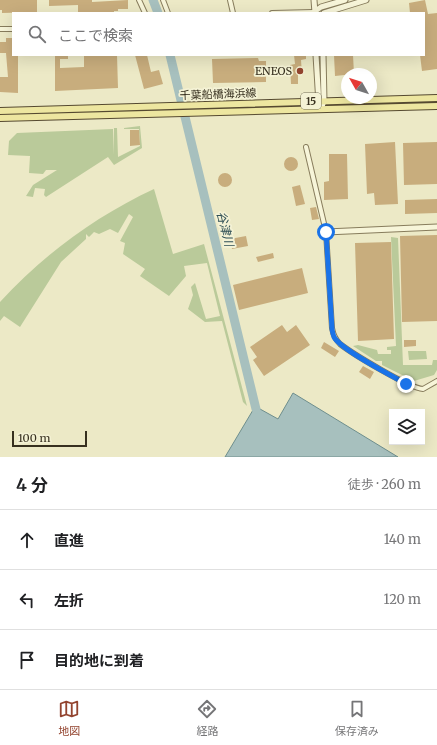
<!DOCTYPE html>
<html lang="ja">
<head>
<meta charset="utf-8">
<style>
	body { margin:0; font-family:Merriweather,"Noto Sans JP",serif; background:#f2f2f2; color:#202124 }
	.controls { position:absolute; right:12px; bottom:12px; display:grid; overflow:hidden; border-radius:0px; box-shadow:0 4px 16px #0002 }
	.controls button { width:36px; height:36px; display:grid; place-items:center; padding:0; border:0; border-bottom:1px solid #e0e0e0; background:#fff; color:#202124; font:20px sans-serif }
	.compass { position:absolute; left:341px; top:68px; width:36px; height:36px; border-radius:50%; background:#fff; box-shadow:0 4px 16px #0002; rotate:309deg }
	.scale { position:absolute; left:12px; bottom:10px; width:75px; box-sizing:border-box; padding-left:4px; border:2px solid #37301f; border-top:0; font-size:11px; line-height:14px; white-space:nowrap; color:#37301f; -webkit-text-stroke:3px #f4f2d5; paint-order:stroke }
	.stop { position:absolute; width:12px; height:12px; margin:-9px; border:3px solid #1a73e8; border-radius:50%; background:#fff }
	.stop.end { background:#1a73e8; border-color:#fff; box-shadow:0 1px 4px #0008 }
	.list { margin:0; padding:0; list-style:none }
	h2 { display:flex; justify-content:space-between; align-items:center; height:52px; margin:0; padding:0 16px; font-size:17px }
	h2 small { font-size:13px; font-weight:400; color:#757577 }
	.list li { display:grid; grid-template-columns:26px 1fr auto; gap:12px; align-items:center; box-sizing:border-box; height:60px; padding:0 16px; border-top:1px solid #e0e0e0 }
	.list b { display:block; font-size:15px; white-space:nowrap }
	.list em { font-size:13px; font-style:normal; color:#757577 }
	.icon { flex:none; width:22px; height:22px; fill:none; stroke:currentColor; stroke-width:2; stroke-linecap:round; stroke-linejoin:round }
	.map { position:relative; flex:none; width:437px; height:457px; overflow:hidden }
	.search { position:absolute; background:#fff; box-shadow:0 4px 16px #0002; left:12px; right:12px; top:12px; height:44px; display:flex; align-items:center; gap:10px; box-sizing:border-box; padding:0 14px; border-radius:0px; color:#757577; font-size:15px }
	.sheet { height:232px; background:#fff }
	nav { display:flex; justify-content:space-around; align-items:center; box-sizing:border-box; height:56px; border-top:1px solid #e0e0e0; background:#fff; font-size:11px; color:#757577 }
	nav a { display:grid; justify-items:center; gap:2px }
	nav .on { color:#93442f }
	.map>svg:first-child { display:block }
	.green { fill:#baca9a }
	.water { fill:#a7c0be; stroke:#6e8e8d }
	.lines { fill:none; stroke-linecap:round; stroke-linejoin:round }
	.river { stroke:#a7c0be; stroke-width:9 }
	.building { fill:#c8ad7d }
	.minor-casing { stroke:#877c5c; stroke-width:6 }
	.tertiary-casing { stroke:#877c5c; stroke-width:7 }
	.primary-casing { stroke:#554930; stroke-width:8 }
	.minor { stroke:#f7f5d9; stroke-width:4 }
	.tertiary { stroke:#f7f5d9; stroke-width:5 }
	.primary { stroke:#ede6a0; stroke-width:6 }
	.route { stroke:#1a73e8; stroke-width:5 }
	.poi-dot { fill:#93442f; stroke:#f4f2d5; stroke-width:1.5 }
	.labels { text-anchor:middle; stroke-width:3.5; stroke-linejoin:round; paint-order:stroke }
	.shield { fill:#f4f2d5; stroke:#706a56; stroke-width:1 }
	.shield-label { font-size:10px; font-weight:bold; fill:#37301f }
	.poi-label { font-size:11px; fill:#37301f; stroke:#f4f2d5; text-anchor:end }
	.street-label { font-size:11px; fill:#37301f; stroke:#f4f2d5 }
	.water-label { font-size:12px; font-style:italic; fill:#305056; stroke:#f4f2d5 }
</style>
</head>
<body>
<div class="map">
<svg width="437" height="457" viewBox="0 0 437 457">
	<rect width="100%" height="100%" fill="#ece9c6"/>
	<!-- green -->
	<path class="green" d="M140,126L142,148L114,165L108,157L46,197L44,195L45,189L35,188L33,197L26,196L33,185L57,170H46L43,174L29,173L30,156L8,155L9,141L17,133L113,129L114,155V128H117L118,157L140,146L139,129H124V128Z
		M154,189L173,254L204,244L247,406L243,402L222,321L205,322L188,309L193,295L191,287L195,283L206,319L220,316L207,263L184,266L186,276L169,296L140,276L145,269L123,254L125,243L120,241L133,217L129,214L118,233L110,229L99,234L94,232L89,237L86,234V239L61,262L20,327L4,316L0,321V302C44,254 96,216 154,189Z
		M391,237L398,238L403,365H432L433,360H437V370L434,375L414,381L382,365V361H376L353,346L358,345L377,350L378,354H391V350H387V347L396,346Z
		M408,351H426L427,359L409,360Z"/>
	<!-- water -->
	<path class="water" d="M293,393L398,457H225L253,410L260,409L278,419Z"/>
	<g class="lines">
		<!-- river -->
		<path class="river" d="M153,0L158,13
			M170,55L256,409"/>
	</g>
	<!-- building -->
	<path class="building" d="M0,0H37V12L2,13V10H0Z
		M49,0H92V2L128,0V9H118V11H114V13H78V5L49,6Z
		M425,0L428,14L437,13V69L422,71L420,55H424V13H410L409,3Z
		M6,38H13V55H18V93L0,92V77H8L6,53H0V42H6Z
		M55,55H68V59H60V68L84,67V55H117L118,88L55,91Z
		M135,55H147L151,72L159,70L163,84L144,89Z
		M294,55H306V59L301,60L302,74L298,75V84H291L290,65L295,64Z
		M334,55H353L354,74L335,76Z
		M258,58L259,61H266V82L213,83L212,59Z
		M130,130H139L140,145L130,146Z
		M395,142L398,204L375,205L374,193L367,194L365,144Z
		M437,142V184L404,185L403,143Z
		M329,154H347L348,199L324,200V182L329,181Z
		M284 164a7 7 0 1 1 14 0a7 7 0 1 1-14 0Z
		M218 180a7 7 0 1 1 14 0a7 7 0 1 1-14 0Z
		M300,185L305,204L296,206L292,187Z
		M437,199V213L405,214V200Z
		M316,207L319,219L312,220L310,208Z
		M437,235V321L402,322L400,236Z
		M246,236L248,246L232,249L230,239Z
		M391,242L394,339L358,341L355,243Z
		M273,253L274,258L258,262L256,257Z
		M302,268L308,293L239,310L233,285Z
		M282,325L287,332L296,325L310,345L264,376L253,360L257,357L250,347Z
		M404,340H416V346L404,347Z
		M324,342L339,351L335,357L321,348Z
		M363,366L374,372L370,379L359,372Z"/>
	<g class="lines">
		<!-- minor casing -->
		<g class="minor-casing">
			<path id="minor" d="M139,0L145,13
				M163,0L168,13
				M230,0L233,13
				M272,13L314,12
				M0,29H13
				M306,147L326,232L332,328C333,334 335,339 340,344C353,354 409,388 423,389L437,381"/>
		</g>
		<!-- tertiary casing -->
		<g class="tertiary-casing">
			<path id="tertiary" d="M314,0L315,13
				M314,12L321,7L345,0
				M324,13L366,0
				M316,55L319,104
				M321,109L324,101L323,55
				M326,232L437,227"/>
		</g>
		<!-- primary casing -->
		<g class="primary-casing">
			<path id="primary" d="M0,111L437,98
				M0,118L437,106"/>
		</g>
		<!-- minor -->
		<use href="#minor" class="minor"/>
		<!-- tertiary -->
		<use href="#tertiary" class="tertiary"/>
		<!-- primary -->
		<use href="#primary" class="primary"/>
	</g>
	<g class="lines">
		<!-- route -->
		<path class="route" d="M326,232L332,328C332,330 333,334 334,337C341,350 391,375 406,384"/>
	</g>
	<!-- markers -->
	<circle class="poi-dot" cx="300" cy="71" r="4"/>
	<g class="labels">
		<!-- shield labels -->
		<rect class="shield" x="301" y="93" width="20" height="16" rx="3"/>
		<g class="shield-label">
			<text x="311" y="105">15</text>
		</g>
		<!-- poi labels -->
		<g class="poi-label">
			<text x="292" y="75">ENEOS</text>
		</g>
		<!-- street labels -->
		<g class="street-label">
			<text transform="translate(218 94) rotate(-2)" y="4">千葉船橋海浜線</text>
		</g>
		<!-- water labels -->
		<g class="water-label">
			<text transform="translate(225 229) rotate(76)" y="4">谷津川</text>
		</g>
	</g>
</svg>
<div class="controls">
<button><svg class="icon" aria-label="layers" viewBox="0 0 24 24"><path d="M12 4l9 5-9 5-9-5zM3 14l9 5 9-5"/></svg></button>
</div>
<svg class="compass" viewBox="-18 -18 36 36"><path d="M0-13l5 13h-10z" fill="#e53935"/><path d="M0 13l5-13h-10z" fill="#757577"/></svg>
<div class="scale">100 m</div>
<div class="stop" style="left:326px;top:232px"></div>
<div class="stop end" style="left:406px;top:384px"></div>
<div class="search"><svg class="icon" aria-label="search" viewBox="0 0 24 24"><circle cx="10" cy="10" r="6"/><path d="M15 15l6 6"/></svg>ここで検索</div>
</div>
<section class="sheet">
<h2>4 分<small>徒歩 · 260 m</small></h2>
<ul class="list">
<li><svg class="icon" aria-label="ahead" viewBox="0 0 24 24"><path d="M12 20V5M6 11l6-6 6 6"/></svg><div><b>直進</b></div><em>140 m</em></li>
<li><svg class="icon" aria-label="left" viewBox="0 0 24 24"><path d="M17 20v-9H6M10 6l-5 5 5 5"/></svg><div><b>左折</b></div><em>120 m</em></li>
<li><svg class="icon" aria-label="arrive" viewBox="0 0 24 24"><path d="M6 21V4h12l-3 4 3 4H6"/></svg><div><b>目的地に到着</b></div></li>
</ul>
</section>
<nav>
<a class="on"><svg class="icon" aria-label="map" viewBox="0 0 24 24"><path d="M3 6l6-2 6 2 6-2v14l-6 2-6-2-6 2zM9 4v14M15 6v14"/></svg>地図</a>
<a><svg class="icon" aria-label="directions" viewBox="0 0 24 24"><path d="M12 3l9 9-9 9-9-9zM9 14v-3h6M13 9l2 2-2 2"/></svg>経路</a>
<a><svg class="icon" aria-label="saved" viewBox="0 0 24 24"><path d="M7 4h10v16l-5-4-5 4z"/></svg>保存済み</a>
</nav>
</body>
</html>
